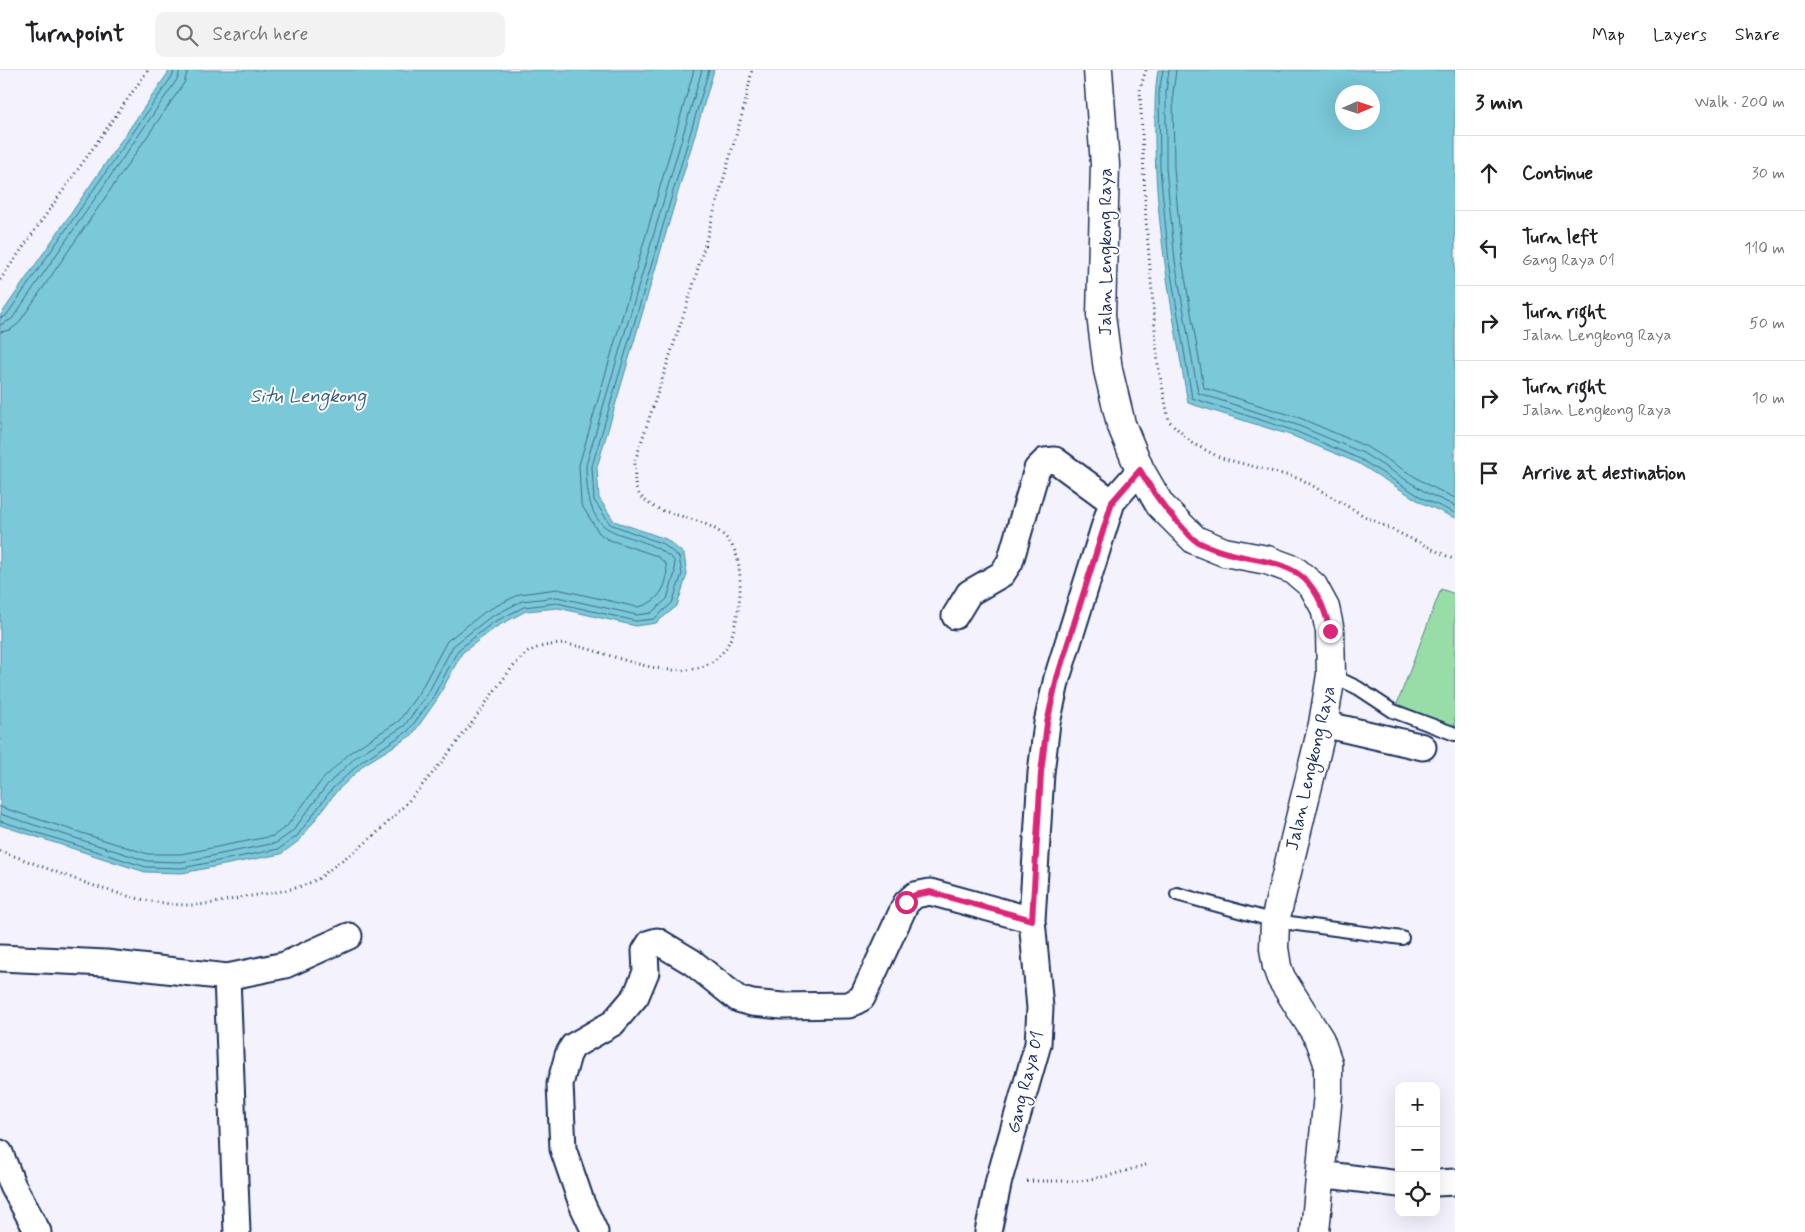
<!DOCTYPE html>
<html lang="en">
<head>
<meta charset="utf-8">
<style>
	body { margin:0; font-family:Mynerve,sans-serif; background:#f2f2f2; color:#202124 }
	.controls { position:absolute; right:15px; bottom:15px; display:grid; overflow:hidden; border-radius:10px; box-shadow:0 5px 20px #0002 }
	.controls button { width:45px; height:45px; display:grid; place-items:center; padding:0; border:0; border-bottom:1px solid #e0e0e0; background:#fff; color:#202124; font:25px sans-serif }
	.compass { position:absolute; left:1335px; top:15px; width:45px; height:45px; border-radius:50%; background:#fff; box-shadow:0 5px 20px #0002; rotate:87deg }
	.stop { position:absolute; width:15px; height:15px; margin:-11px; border:4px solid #db2777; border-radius:50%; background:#fff }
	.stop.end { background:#db2777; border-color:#fff; box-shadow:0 1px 5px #0008 }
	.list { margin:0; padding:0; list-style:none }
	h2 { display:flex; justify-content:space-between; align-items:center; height:65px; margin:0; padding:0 20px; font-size:21px }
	h2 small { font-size:16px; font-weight:400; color:#757577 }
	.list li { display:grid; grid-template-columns:32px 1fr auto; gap:15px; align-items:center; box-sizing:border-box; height:75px; padding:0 20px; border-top:1px solid #e0e0e0 }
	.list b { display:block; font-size:19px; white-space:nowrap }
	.list p { margin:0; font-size:16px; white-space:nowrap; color:#757577 }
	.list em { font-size:16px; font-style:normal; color:#757577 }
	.icon { flex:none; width:28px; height:28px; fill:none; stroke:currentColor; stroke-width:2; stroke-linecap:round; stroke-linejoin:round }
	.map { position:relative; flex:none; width:1455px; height:1162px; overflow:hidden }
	header { display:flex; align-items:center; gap:30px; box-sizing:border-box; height:70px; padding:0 25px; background:#fff; border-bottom:1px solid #e0e0e0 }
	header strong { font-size:24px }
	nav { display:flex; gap:28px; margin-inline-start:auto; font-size:18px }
	.search { width:350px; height:45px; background:#f2f2f2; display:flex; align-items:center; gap:12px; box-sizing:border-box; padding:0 18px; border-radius:10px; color:#757577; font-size:19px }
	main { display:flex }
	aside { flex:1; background:#fff }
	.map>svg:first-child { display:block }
	.green { fill:#98dca8; stroke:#5a8683 }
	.water { fill:#7ac8d8; stroke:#548ba7; fill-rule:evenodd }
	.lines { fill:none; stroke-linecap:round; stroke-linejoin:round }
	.shore { stroke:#416c8f; stroke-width:1 }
	.lane-casing { stroke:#1b2f5e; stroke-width:16 }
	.street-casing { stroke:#1b2f5e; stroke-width:29 }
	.secondary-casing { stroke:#1b2f5e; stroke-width:31 }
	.path { stroke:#1b2f5e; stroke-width:3; stroke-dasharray:1 4; stroke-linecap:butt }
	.lane { stroke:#fff; stroke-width:12 }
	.street { stroke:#fff; stroke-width:25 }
	.secondary { stroke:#fff; stroke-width:28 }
	.route { stroke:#db2777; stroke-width:6 }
	.labels { text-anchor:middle; stroke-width:4; stroke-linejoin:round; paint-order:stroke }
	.street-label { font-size:18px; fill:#1b2f5e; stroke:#fff }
	.water-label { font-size:19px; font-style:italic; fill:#385d83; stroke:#fff }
</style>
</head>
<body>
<header>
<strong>Turnpoint</strong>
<div class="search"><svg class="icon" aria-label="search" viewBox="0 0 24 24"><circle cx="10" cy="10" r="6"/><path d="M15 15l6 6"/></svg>Search here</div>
<nav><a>Map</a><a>Layers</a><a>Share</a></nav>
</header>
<main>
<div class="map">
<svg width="1455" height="1162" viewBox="0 0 1455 1162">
	<rect width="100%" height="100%" fill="#f4f3fd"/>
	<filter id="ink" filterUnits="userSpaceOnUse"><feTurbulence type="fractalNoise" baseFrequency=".02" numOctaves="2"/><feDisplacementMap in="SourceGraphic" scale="10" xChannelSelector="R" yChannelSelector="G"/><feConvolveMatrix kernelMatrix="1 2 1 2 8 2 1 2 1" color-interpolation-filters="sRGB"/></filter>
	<g filter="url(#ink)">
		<!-- green -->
		<path class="green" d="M1441,519L1455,524V657L1397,634Z"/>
		<!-- water -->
		<path class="water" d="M170,0H714L597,397L599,428L614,451L666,469L684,484L687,504L677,536L656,553L636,556L558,538L526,541L496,557L462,583L436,631L412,665L365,694L336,722L300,770L281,784L182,803L145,802L0,755V246Z
			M1158,0H1455V448L1422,433L1358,393L1293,366L1188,333C1173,246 1156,160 1155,72C1155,48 1154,24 1158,0ZM1342,22H1372V52H1342Z"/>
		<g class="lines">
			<!-- shore -->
			<path class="shore" d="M1163,0L1159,22L1160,98L1169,192L1192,328L1295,361L1360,389L1424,429L1455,443
				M1169,0L1166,22V98L1175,191L1198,323L1297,355L1363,383L1427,423L1455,436
				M1176,0L1173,23L1174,98L1182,190L1204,318L1300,348L1365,376L1430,416L1455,428
				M0,248L6,246L173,5L174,0
				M0,255L12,249L178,8L180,0
				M0,262L10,260L18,254L184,13L188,0
				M0,737L148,784H181L273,766L287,756L322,710L352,681L399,651L420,621L447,571L486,541L520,524L557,519L637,537C658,534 670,515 666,494L657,486L607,469L599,463L581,434L579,395L694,0
				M0,744L147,791L181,792L276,773L292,762L327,715L357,686L404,656L427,625L453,576L489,548L522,531L557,527L637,545L651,543L667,529L675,503L674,490C627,450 587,485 586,395L702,0
				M0,751L146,797L182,798L279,779L297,766L332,719L362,691L408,661L432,629L458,580L492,553L524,537L557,533L636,551L654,549L672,533L682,504L679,487L663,474L610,454L594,430L592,396L709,0"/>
			<!-- lane casing -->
			<g class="lane-casing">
				<path id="lane" d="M1331,605L1358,618L1393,641L1455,664
					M1177,824L1275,851L1402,868"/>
			</g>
			<!-- street casing -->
			<g class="street-casing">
				<path id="street" d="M955,546L969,523L1002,504L1010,492L1037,399L1045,391L1055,390L1112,432
					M1323,654L1423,677
					M0,888L106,893L227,907L285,895L349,866
					M227,907L237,1162
					M0,1083L13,1116L38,1162
					M1320,1104L1399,1114
					M1436,1113L1455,1112
					M595,1162L582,1134L563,1079L560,1014L568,985L573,976L613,953L636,926L646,902L645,881L650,873L657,871L692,892L738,929L752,933L782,936L849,935L862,928L906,833L915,825L930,822L1032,850
					M988,1162L999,1110L1038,974L1040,938L1032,850L1041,703L1047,653L1057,608L1112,432L1140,400"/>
			</g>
			<!-- secondary casing -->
			<g class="secondary-casing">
				<path id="secondary" d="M1098,0L1105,95L1101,245L1108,300L1121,354L1140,400L1160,435L1195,470L1224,482L1267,490L1294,500L1313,516L1325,538L1330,561L1331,605L1323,654L1275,851L1274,878L1277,897L1281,908L1320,970L1328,993V1024L1315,1162"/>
			</g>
			<!-- path -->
			<path class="path" d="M1146,0L1140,19L1146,150L1158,295L1169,351L1192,373L1221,388L1301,409L1366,447L1455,490
				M0,210L148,0
				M0,781C61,802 122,833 187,835C208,836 231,829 251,826C276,822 300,820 321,807C334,795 350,785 364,774C405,740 439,696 471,654C484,637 516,586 532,580C545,574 563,573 577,576C622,586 708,631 732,565C739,544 742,519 739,497C731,434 652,458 636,418C634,411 635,399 635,391L693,216L745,34L752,0
				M1027,1111H1079L1108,1106L1149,1094"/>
			<!-- lane -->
			<use href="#lane" class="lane"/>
			<!-- street -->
			<use href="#street" class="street"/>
			<!-- secondary -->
			<use href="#secondary" class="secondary"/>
		</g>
	</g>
	<g class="lines" filter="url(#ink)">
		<!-- route -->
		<path class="route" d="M906,832L915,825L930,822L1032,850L1041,703L1047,653L1057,608L1112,432L1140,400C1154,424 1164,438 1183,458C1187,462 1191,468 1196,471C1257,503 1310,472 1330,561"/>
	</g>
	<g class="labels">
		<!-- street labels -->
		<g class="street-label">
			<text transform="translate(1105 182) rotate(-90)" y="6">Jalan Lengkong Raya</text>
			<text transform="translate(1310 698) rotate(-77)" y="6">Jalan Lengkong Raya</text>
			<text transform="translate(1025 1012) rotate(-76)" y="6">Gang Raya 01</text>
		</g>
		<!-- water labels -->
		<g class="water-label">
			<text x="308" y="332">Situ Lengkong</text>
		</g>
	</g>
</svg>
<div class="controls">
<button>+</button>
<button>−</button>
<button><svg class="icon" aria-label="locate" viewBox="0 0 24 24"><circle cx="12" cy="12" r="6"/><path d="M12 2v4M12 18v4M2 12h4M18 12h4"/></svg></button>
</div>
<svg class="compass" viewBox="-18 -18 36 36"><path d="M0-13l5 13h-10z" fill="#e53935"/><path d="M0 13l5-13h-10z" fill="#757577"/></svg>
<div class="stop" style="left:906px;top:832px"></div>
<div class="stop end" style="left:1330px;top:561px"></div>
</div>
<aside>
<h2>3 min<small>Walk · 200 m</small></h2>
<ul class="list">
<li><svg class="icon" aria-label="ahead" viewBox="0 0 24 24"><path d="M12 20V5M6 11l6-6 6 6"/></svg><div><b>Continue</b></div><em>30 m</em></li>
<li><svg class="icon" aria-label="left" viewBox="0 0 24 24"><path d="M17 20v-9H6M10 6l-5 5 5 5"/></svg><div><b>Turn left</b><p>Gang Raya 01</p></div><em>110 m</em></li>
<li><svg class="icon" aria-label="right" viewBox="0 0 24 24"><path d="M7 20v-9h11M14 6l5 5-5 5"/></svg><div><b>Turn right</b><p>Jalan Lengkong Raya</p></div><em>50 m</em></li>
<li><svg class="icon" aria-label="right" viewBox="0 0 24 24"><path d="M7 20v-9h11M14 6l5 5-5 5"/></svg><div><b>Turn right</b><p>Jalan Lengkong Raya</p></div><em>10 m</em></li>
<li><svg class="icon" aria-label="arrive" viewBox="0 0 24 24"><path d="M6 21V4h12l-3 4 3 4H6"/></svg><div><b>Arrive at destination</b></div></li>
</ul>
</aside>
</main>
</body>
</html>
